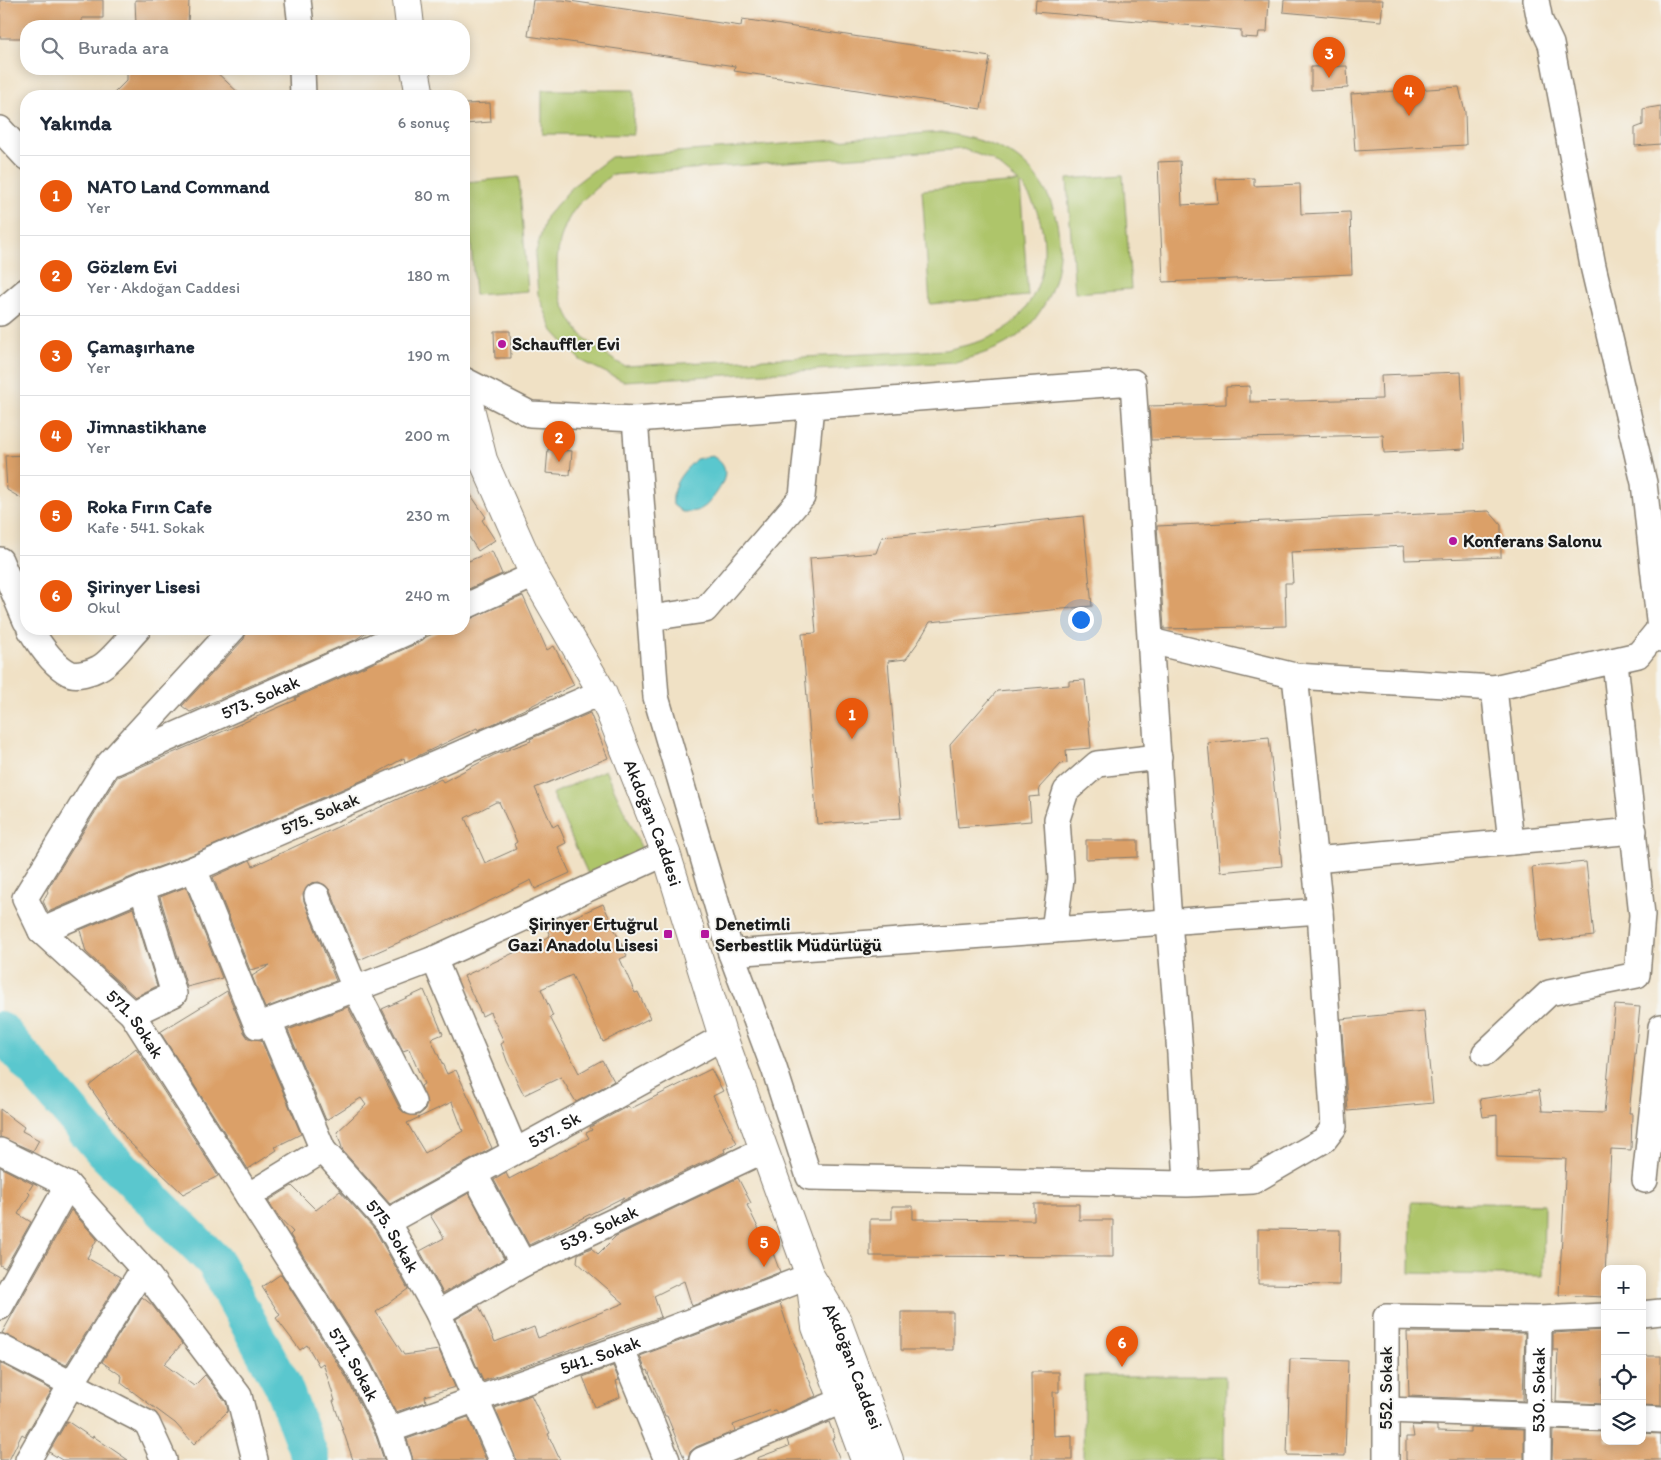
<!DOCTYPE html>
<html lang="tr">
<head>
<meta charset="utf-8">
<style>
	body { margin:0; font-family:Itim,sans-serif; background:#f6f6f7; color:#1f2937 }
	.controls { position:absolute; right:15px; bottom:15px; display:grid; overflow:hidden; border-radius:10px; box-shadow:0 2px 12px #0003 }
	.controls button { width:45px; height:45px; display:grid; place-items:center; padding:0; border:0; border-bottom:1px solid #e0e1e3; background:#fff; color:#1f2937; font:25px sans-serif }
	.you { position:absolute; left:1080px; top:619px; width:18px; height:18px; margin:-12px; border:4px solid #fff; border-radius:50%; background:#1a73e8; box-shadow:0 0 0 8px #1a73e833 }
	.badge { display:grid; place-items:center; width:32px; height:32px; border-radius:50%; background:#ea580c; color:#fff; font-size:16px; font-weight:700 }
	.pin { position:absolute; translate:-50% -41px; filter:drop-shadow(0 1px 2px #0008) }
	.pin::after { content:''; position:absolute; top:26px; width:18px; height:15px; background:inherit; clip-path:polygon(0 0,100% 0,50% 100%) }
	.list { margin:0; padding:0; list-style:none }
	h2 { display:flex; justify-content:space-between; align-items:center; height:65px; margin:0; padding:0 20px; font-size:21px }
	h2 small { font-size:16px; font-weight:400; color:#747a83 }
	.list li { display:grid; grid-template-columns:32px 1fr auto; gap:15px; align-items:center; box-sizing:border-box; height:80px; padding:0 20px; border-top:1px solid #e0e1e3 }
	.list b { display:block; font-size:19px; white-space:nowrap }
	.list p { margin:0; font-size:16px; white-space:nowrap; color:#747a83 }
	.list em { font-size:16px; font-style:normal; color:#747a83 }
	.icon { flex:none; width:28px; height:28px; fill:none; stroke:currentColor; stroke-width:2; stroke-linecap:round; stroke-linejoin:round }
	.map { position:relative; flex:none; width:1661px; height:1460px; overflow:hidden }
	.search { position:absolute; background:#fff; box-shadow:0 2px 12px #0003; left:20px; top:20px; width:450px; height:55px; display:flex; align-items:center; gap:12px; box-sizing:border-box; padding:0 18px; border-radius:20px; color:#747a83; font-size:19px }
	.panel { position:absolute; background:#fff; box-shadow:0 2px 12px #0003; left:20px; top:90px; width:450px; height:545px; border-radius:20px }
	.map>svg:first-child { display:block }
	.green { fill:#aec56a; stroke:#657043; fill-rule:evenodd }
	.water { fill:#5ac7ce; stroke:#3b7275 }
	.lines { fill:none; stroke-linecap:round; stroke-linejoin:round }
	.river { stroke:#5ac7ce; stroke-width:38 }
	.building { fill:#dba068; fill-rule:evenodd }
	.minor-casing { stroke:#867e70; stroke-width:28 }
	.major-casing { stroke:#867e70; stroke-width:30 }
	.minor { stroke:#fff; stroke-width:25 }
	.major { stroke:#fff; stroke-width:28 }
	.poi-dot { fill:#b5179e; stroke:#f6f6f2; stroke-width:2 }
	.labels { text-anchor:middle; stroke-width:4; stroke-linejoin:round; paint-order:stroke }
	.poi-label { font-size:18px; font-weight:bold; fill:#1c1c1c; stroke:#f6f6f2; text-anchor:start }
	.street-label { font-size:18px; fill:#1c1c1c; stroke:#f6f6f2 }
</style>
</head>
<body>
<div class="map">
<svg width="1661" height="1460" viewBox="0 0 1661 1460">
	<rect width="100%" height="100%" fill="#f6f6f2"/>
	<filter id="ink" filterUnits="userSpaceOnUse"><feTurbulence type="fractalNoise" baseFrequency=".02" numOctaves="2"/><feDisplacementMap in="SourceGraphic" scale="10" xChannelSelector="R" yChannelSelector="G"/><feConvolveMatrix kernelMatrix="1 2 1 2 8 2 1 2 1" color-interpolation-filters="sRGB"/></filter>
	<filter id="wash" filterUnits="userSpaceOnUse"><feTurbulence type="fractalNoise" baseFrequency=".0096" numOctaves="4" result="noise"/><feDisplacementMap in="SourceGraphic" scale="20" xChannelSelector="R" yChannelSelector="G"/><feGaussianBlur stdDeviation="1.12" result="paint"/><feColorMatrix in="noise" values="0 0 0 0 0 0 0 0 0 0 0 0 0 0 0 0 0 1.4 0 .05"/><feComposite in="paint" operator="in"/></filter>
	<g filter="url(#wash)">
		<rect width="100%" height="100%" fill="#f0e1c5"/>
		<!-- green -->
		<path class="green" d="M542,90H634L633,135L542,134Z
			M942,132C966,137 993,142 1014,156C1070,195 1074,280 1026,329C1006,348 980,355 955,362L623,381L580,360L553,331L538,294L535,255L546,217L573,186L611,157ZM963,149L992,160L1019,182L922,190L930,304L1028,296L1020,183C1055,224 1052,289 1010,325C991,341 968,345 945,350L624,366C607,356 588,344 576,328C551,294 550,240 577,206C587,195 600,185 611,175Z
			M1123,175L1131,289L1075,293L1067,179Z
			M519,177L528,291L475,295L466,182Z
			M605,770L642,849L588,874L552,794Z
			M1411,1202L1544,1204L1543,1276L1410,1273Z
			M1084,1376H1225L1224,1460H1083Z"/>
		<!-- water -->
		<path class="water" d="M712,456C731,466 726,480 715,495C711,500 707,506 701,509C695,512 689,512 682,512L673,505C671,484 682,473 696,459Z"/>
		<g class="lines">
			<!-- river -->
			<path class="river" d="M0,1030L104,1151L215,1262L282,1384L311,1460"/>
		</g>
		<g id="blocks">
			<!-- building -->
			<path class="building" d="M0,0H103V18H82V26H26V38H0Z
				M135,0H189L188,26H136Z
				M533,0H563L741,26L742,19L990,57L981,109L734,71L735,66L528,36Z
				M1036,0H1269L1267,32H1259L1258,38L1241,37V30L1035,12Z
				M1284,0H1383L1381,21L1283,12Z
				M1347,66L1348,88L1311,90V67Z
				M127,69H213L242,96H111L127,80Z
				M1459,87L1465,112L1466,145L1355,151L1351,94Z
				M490,103L491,122L464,124V104Z
				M1661,106V144L1635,146V128L1643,125V109Z
				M1180,161L1182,205L1218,203L1216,179L1254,178V186L1300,184L1301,214L1350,212L1352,274L1163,282L1158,162Z
				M494,331H510L511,358H495Z
				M1461,372L1465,449L1384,453L1383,435L1151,440L1149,406L1226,404V387L1250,386V402L1382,399L1381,375Z
				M548,449L572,451L570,475L546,473Z
				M26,455V501L7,490L5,456Z
				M464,485L486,517L482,520L495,540L478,551L465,531L464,532Z
				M1489,511L1501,525V557L1405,560L1404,546L1291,552L1293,583H1285L1286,626L1164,629L1157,526Z
				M1083,516L1092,606L930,622L919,641L906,659L888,661L901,818L817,824L802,634L816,633L810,558L876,553L882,537Z
				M492,551L502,574L464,591V563Z
				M523,596L547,650L554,646L574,685L500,721L478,730L477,728L405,762L404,758L370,777L189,856L136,875L48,912L43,901L48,892L47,890L117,777L296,700L295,698L420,642L426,637L444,629H464V621Z
				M247,629H371L355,640L190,712L182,706L244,639Z
				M1085,680L1091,748L1066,750L1067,763L1061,764L1039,788L1040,796L1029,797L1031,821L958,827L950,745L997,691L1069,685V681Z
				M590,713L608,758L535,788L553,827L558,824L566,843L558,847L570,873L535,889L531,880L470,911L359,960L330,890L319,882L311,883L303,894L304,901L336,981L265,1008L252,976L270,965L250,970L213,877L250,860L253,866L441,779L443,782L494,755L531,741L530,739ZM496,802H499L517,842L514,844L516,849L485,863L465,818Z
				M1269,737L1282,866L1220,872L1208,743Z
				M1086,840H1138V857L1086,859Z
				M1586,862L1594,936L1539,942L1532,867Z
				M186,887L222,978L187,987L160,897Z
				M603,904L627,956L620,959L635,993L638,992L650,1018L603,1042L572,975L541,989L553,1016L550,1017L579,1073L602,1060L614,1081L576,1102L561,1077L524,1095L507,1061L501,1044L504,1042L490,1012L482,1016L464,976L550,936L547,929Z
				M133,908L157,986L135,997L86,952L80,930Z
				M424,990L443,1034L431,1039L447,1074L456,1070L492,1148L390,1204L343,1151L337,1132L366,1105L361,1098L326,1120L288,1030L348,1007L400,1109L406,1114L419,1115L425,1110L427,1103L421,1086L424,1084L409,1049L403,1051L382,1009ZM452,1102L463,1131L425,1153L407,1123Z
				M227,991L244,1032L248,1038L261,1040L301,1134L275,1147L277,1150L248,1169L160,1032Z
				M1615,1005L1640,1007L1629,1113H1632L1631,1150L1611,1149L1604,1297L1559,1295L1566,1159L1497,1157V1115L1483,1117L1480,1099L1539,1090L1542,1111L1604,1113Z
				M1424,1011L1433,1103L1348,1111L1341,1019Z
				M136,1048L218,1176L183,1194L127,1140L89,1086Z
				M711,1069L723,1091L713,1096L737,1143L724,1149L725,1152L620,1202L624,1197L529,1245L494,1180L506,1173L509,1179L555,1155L589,1138L586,1133L592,1130L590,1127L628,1106L630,1109Z
				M0,1109L24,1127L22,1131L39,1140L33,1151L0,1137Z
				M0,1167L33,1184L28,1192L30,1194L18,1214L31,1222L5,1268L0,1265Z
				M738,1178L751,1203L747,1205L767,1246L770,1245L780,1272L692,1306L684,1281L654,1296L661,1317L483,1381L456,1319L479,1306L495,1342L534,1327L538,1338L624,1303L577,1262L578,1254L591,1248L598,1254L616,1236Z
				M292,1186L316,1210L340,1191L375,1230L408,1289L376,1312L404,1355L439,1350L455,1387L425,1396L426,1402L396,1412L371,1362L290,1235L293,1232L279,1217L268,1201Z
				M469,1193L504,1259L443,1293L420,1251L444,1238L430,1215Z
				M1034,1204H1079V1220H1113V1257L870,1256V1219H892V1206H913V1219L1034,1220Z
				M71,1210L97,1239L87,1258L121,1277L66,1365L2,1333Z
				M1258,1229L1340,1230L1339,1285L1258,1284Z
				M281,1274L346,1377L376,1436L384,1460H353L333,1401H335L323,1363L319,1366L307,1345L300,1350L276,1318L280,1315L262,1287Z
				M142,1297L152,1305L182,1344L164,1364L194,1386L205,1375L226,1402L228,1411L194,1444L175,1423L121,1383L122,1376L102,1362Z
				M780,1303L789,1331L816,1396L777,1413L775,1410L769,1411L733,1425L735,1431L696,1447L690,1452L688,1460H685L667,1416H665L648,1370L646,1371L640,1356Z
				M901,1312H953V1350H901Z
				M1605,1330V1379H1602V1404L1556,1402L1558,1350H1553V1333Z
				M1407,1332L1525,1333L1523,1401L1409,1396Z
				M1642,1356H1661V1406L1642,1405Z
				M1290,1359L1348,1361L1345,1456L1287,1455Z
				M0,1363L52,1390L25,1436L22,1434L9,1460H0Z
				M613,1366L619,1380L616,1381L620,1397L595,1407L583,1377Z
				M1031,1372H1059V1392H1053L1054,1436L1072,1435V1460H1032Z
				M531,1395L550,1433L548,1434L560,1460H516L495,1408Z
				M468,1417L486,1460H413L407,1439Z
				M67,1421L92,1438L93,1436L128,1460H62L49,1452Z
				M829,1422L835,1438L832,1439L840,1460H757V1458L789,1446L787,1440Z
				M1412,1425L1437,1426V1431L1470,1432V1427L1524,1429V1460H1406V1437H1414Z
				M1553,1430L1605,1432V1441H1642V1433L1661,1434V1460H1552Z"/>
		</g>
	</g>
	<g filter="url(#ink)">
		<use href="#blocks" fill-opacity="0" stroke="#867e70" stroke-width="1"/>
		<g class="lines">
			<!-- minor casing -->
			<g class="minor-casing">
				<g id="minor">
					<path d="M298,0L301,26"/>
					<path d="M1536,0L1540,21L1551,44L1593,266L1644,483L1661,639"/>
					<path d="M302,69L303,96"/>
					<path d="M0,129L26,157"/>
					<path d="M0,313L26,291"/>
					<path d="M464,380L530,414L635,419"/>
					<path d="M0,560L26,621"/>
					<path d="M464,607L534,575"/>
					<path d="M650,618L705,610L802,497L811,406"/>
					<path d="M30,629C39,644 53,665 69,673C76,677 92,672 99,668C111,662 128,639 138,629"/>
					<path id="s1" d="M233,629L106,767L25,898L41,931L132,1014L359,1370L389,1430L399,1460"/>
					<path d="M1151,641L1295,676L1494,688L1638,655L1660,628"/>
					<path d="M1494,688L1511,842"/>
					<path d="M602,692L194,869L257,1026L434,959L666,853"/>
					<path id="s2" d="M115,762L414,629"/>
					<path d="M1314,860L1634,831"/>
					<path d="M317,896L355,988L413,1102"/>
					<path d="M1054,930L1061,879L1057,819L1066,791L1097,764L1159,757"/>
					<path d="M41,931L142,888L194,869"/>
					<path d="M731,953L1320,911"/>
					<path d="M434,959L515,1151"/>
					<path d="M132,1014L174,994L142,888"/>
					<path id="s3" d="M269,1022L323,1150L387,1222L438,1313L502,1460"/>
					<path d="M1485,1053L1549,993L1637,975L1642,915L1615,662"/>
					<path d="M0,1151L68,1185L143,1269L239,1396L255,1460"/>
					<path d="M475,1175L523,1264"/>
					<path d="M1645,1180L1661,1027"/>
					<path d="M1187,1184L1180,1054L1169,922L1133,382L635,419L656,697L731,953L774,1068L809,1177L1187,1184L1253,1181L1324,1140L1334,1127L1320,911L1295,676"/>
					<path d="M248,1196L323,1150"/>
					<path id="s4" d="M387,1222L723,1037"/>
					<path d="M0,1307L68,1185"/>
					<path id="s5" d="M438,1313L523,1264L764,1150"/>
					<path d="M1642,1314L1661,1312"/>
					<path d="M0,1347L147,1423L164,1460"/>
					<path d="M621,1348L667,1460"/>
					<path d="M1386,1410L1605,1418"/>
					<path d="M1642,1419L1661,1420"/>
					<path id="s6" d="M389,1430L621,1348L810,1276"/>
					<path d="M28,1460L72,1383L143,1269"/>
					<path d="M702,1460L844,1400"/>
					<path d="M1386,1460V1317L1539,1319L1605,1316"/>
					<path id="s7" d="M1538,1460L1539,1319"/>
				</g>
			</g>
			<!-- major casing -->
			<g class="major-casing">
				<g id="major">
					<path d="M407,0L410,26"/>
					<path d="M415,69L420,96"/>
					<path id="s8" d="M464,384L483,460L534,575L602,692L666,853L723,1037L810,1276L837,1321L889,1460"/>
					<path d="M811,1285L816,1327L865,1460"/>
				</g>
			</g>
			<!-- minor -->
			<use href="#minor" class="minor"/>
			<!-- major -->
			<use href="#major" class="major"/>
		</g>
	</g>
	<!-- markers -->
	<g class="poi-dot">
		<circle cx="502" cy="344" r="5"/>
		<circle cx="1453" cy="541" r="5"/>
		<rect x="663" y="929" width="10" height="10" rx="2.5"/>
		<rect x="700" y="929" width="10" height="10" rx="2.5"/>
	</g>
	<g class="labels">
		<!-- poi labels -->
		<g class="poi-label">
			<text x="512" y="350">Schauffler Evi</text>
			<text x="1463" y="547">Konferans Salonu</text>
			<text x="658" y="930" text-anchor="end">Şirinyer Ertuğrul<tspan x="658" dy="21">Gazi Anadolu Lisesi</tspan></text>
			<text x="715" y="930">Denetimli<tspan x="715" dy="21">Serbestlik Müdürlüğü</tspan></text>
		</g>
		<!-- street labels -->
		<g class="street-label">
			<text dy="6" stroke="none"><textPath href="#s2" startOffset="159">573. Sokak</textPath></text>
			<text transform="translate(320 814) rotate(-23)" y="6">575. Sokak</text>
			<text dy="6" stroke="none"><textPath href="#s8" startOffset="480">Akdoğan Caddesi</textPath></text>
			<text dy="6" stroke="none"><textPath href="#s1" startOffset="511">571. Sokak</textPath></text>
			<text dy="6" stroke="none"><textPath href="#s4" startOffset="191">537. Sk</textPath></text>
			<text dy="6" stroke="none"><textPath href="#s5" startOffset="182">539. Sokak</textPath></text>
			<text dy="6" stroke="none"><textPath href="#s3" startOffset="250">575. Sokak</textPath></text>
			<text dy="6" stroke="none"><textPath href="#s6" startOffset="224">541. Sokak</textPath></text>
			<text dy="6" stroke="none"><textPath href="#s1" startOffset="916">571. Sokak</textPath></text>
			<text dy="6" stroke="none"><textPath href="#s8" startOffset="1060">Akdoğan Caddesi</textPath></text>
			<text transform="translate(1386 1388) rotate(-90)" y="6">552. Sokak</text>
			<text dy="6" stroke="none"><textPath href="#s7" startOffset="70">530. Sokak</textPath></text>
		</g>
	</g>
</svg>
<div class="controls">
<button>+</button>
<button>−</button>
<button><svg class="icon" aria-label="locate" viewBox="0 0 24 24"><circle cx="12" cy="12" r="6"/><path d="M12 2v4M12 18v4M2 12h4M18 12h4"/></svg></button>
<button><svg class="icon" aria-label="layers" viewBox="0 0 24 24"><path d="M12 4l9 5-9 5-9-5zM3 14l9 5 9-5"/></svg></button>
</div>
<div class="you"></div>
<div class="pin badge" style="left:852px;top:739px">1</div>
<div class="pin badge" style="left:559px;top:462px">2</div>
<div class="pin badge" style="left:1329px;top:78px">3</div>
<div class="pin badge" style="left:1409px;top:116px">4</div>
<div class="pin badge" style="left:764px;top:1267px">5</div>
<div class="pin badge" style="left:1122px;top:1367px">6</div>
<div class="search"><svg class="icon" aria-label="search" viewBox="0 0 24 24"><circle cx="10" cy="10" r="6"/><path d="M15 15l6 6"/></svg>Burada ara</div>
<section class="panel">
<h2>Yakında<small>6 sonuç</small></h2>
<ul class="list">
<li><span class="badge">1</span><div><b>NATO Land Command</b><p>Yer</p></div><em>80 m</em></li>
<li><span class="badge">2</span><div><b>Gözlem Evi</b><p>Yer · Akdoğan Caddesi</p></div><em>180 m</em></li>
<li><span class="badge">3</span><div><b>Çamaşırhane</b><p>Yer</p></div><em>190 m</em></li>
<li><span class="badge">4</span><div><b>Jimnastikhane</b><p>Yer</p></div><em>200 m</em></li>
<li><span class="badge">5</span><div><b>Roka Fırın Cafe</b><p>Kafe · 541. Sokak</p></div><em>230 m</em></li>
<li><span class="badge">6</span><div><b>Şirinyer Lisesi</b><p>Okul</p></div><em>240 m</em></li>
</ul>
</section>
</div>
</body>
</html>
